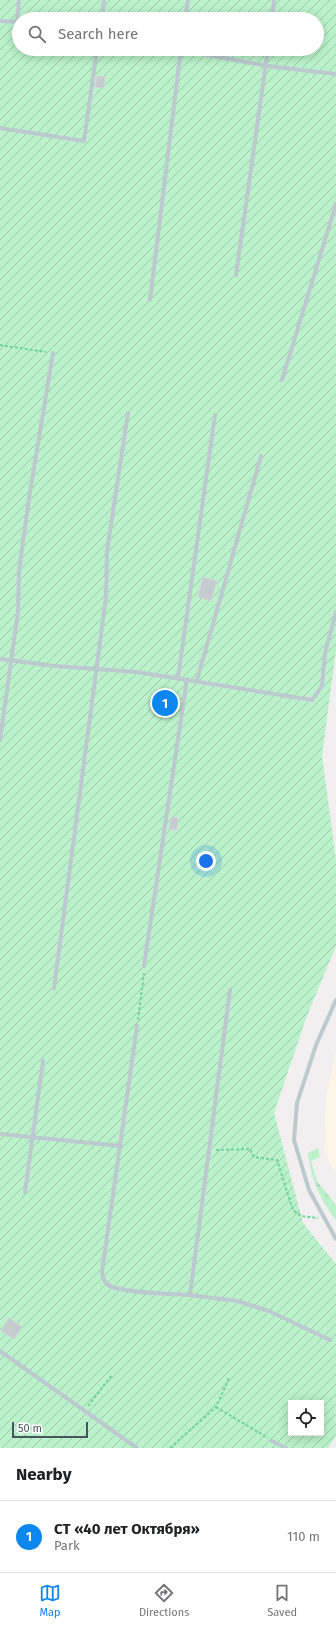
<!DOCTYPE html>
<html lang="en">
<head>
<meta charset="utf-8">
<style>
	body { margin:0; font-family:"Fira Sans",sans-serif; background:#f6f6f6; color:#202124 }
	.controls { position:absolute; right:12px; bottom:12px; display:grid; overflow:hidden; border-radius:0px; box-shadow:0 2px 10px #0003 }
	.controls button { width:36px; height:36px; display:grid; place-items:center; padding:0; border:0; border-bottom:1px solid #e0e0e0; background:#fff; color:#202124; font:20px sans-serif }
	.scale { position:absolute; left:12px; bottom:10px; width:76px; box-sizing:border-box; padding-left:4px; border:2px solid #46555e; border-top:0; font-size:11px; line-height:14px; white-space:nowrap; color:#46555e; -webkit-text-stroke:3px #fff; paint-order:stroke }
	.you { position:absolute; left:206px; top:861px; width:14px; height:14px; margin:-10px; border:3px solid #fff; border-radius:50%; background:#1a73e8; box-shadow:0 0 0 6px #1a73e833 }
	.badge { display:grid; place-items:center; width:26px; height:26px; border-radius:50%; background:#0c87f0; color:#fff; font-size:13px; font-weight:700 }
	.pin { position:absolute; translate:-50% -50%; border:2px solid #fff; box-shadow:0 1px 4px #0006 }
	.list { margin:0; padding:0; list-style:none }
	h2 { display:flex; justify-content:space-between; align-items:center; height:52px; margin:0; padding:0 16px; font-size:17px }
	h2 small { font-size:13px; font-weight:400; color:#757577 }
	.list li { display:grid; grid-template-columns:26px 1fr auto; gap:12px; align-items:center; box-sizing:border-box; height:72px; padding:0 16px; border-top:1px solid #e0e0e0 }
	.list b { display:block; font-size:15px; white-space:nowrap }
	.list p { margin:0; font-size:13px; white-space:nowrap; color:#757577 }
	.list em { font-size:13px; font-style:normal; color:#757577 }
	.icon { flex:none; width:22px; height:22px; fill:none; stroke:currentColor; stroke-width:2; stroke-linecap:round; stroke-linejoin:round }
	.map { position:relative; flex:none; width:336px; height:1448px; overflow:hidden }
	.search { position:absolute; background:#fff; box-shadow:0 2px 10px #0003; left:12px; right:12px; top:12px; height:44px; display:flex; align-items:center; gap:10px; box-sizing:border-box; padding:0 14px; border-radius:22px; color:#757577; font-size:15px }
	.sheet { height:124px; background:#fff }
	nav { display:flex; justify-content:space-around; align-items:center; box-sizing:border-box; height:56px; border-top:1px solid #e0e0e0; background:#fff; font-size:11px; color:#757577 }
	nav a { display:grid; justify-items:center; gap:2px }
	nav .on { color:#0c87f0 }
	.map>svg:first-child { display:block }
	.commercial { fill:#fdf5e8 }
	.grass { fill:url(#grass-tufts) }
	.garden { fill:url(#garden-furrows); fill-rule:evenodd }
	.building { fill:#c6cbcf; stroke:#d3d6db }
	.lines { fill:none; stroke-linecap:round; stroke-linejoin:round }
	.path { stroke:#70d398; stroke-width:2; stroke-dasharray:3 2; stroke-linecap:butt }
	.lane { stroke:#bcc9cf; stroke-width:4 }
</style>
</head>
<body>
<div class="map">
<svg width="336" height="1448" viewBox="0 0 336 1448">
	<defs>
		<pattern id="grass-tufts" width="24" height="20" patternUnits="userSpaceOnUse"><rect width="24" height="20" fill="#bbf2cb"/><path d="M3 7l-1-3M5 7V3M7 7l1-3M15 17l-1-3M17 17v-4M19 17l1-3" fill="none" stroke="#9ac7a8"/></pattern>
		<pattern id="garden-furrows" width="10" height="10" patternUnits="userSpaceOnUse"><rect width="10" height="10" fill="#bbf2cb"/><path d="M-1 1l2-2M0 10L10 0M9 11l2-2" fill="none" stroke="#9ac7a8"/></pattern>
	</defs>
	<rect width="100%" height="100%" fill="#f2eff0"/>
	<!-- commercial -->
	<path class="commercial" d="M336,1051V1174L324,1150L326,1096Z"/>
	<!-- grass -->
	<path class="grass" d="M318,1148L320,1157L311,1161L317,1181L336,1205V1220C320,1200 311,1179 308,1153Z"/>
	<!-- garden -->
	<path class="garden" d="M0,0H336V650L322,756L336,860V946L306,1018L274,1113L303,1223L336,1264V1436L328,1448H0ZM19,19H317V49H19ZM291,1403H321V1433H291Z"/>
	<!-- building -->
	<path class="building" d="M97,76L105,77L104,88L95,87Z
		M203,577L217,581L211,601L198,597Z
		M171,817L178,818L177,830H169Z
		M9,1318L22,1327L14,1339L1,1331Z"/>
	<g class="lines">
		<!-- path -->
		<path class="path" d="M0,345L46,352
			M138,1020L144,973
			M216,1150L250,1149L254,1157L277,1160L293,1210L301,1216L318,1218
			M88,1406L112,1375
			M216,1407L268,1438
			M170,1448L216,1407L229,1378"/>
		<!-- lane -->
		<path class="lane" d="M102,19L104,0
			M185,19L188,0
			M272,19L274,0
			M0,21L19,22
			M17,22L19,0
			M175,49L267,66L336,74
			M0,128L84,141L97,49
			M236,275L268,49
			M150,300L181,49
			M282,380L336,204
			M0,659L55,666L137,672L312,700L322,686L325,653L336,612
			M178,678L215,415
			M197,680L261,456
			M0,740L18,612L19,571L29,498L53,353
			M144,966L187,679
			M54,988L106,597L107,551L128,413
			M336,1000L316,1045L297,1103L294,1140L309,1190L336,1239
			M137,1026L102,1272C103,1277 103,1281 108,1285C120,1293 173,1294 190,1295L230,990
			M0,1134L121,1146
			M25,1192L43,1061
			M190,1295L237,1301L269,1311L330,1340
			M0,1351L137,1448
			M272,1441L286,1448"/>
	</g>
</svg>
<div class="controls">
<button><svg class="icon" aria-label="locate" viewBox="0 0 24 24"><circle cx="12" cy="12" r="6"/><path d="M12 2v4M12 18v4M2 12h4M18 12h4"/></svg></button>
</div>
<div class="scale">50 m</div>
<div class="you"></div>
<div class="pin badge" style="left:165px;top:703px">1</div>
<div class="search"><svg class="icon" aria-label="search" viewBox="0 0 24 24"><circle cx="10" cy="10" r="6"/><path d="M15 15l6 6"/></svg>Search here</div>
</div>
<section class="sheet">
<h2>Nearby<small></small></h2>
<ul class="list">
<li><span class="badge">1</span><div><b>СТ «40 лет Октября»</b><p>Park</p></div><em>110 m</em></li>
</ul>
</section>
<nav>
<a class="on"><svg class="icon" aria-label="map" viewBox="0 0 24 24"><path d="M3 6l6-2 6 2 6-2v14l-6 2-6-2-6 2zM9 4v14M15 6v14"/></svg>Map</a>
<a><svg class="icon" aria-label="directions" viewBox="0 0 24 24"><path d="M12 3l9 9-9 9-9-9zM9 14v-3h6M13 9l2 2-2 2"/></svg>Directions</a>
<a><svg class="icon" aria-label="saved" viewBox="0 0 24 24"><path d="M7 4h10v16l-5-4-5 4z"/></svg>Saved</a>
</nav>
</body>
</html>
